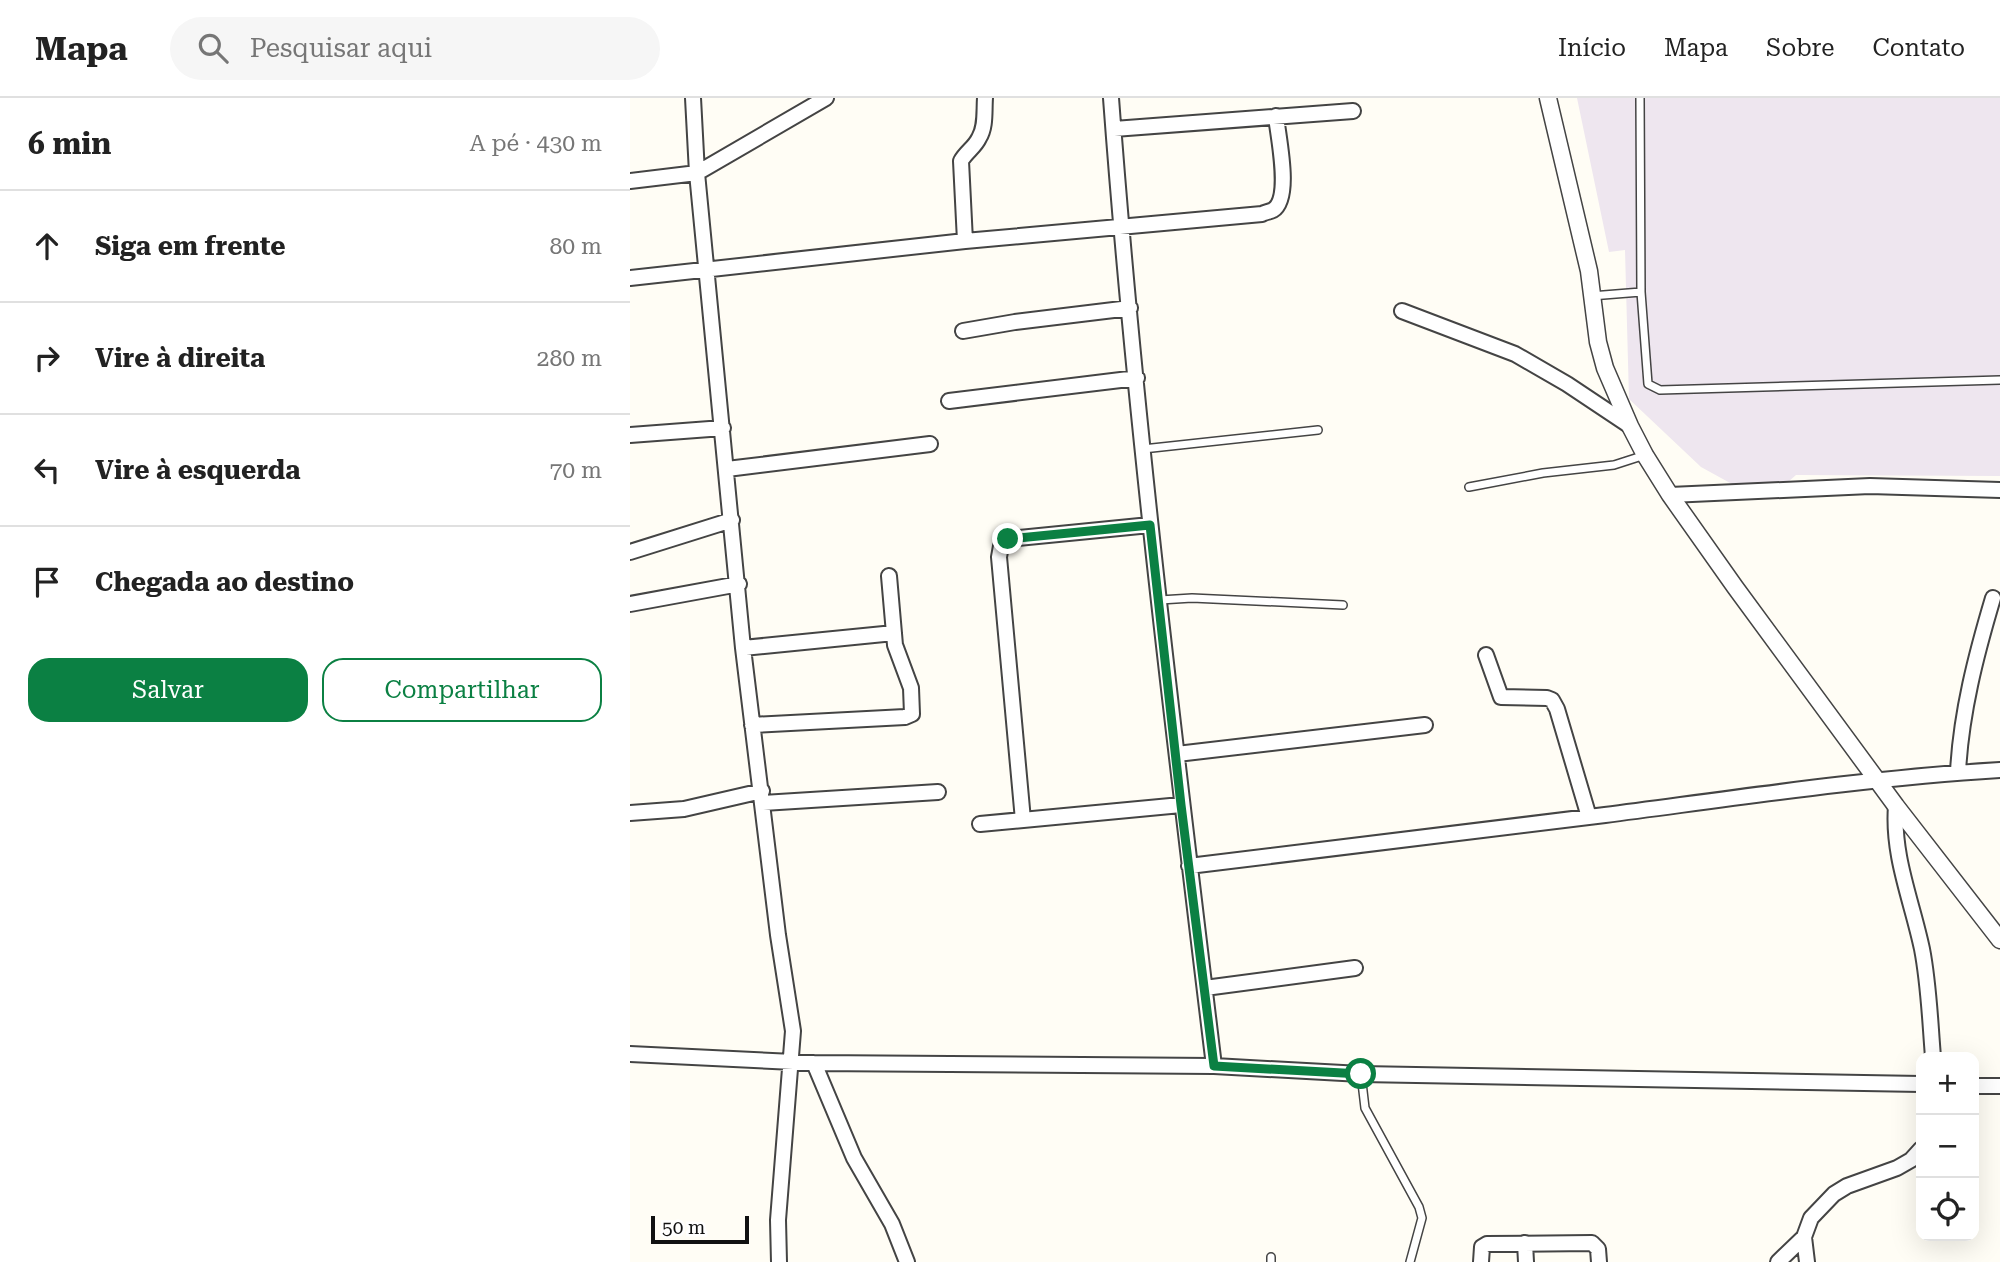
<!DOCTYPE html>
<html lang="pt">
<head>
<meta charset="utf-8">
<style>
	body { margin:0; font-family:"Roboto Serif",serif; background:#f6f6f6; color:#222 }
	.controls { position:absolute; right:21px; bottom:21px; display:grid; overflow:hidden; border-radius:14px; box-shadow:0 7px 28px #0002 }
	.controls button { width:63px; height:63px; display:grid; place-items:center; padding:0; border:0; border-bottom:2px solid #e0e0e0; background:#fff; color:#222; font:35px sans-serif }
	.scale { position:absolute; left:21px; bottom:18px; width:98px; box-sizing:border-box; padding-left:7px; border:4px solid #111; border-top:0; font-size:19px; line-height:24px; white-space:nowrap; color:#111; -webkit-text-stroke:5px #fff; paint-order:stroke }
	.stop { position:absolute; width:21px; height:21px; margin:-16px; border:5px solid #0b8043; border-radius:50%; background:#fff }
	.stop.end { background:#0b8043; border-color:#fff; box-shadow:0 2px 7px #0008 }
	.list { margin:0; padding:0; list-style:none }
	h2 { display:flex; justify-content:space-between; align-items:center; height:91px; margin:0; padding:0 28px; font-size:30px }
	h2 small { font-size:23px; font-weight:400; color:#767676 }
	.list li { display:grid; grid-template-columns:46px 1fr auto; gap:21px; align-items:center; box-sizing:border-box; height:112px; padding:0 28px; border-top:2px solid #e0e0e0 }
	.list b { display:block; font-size:26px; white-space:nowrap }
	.list em { font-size:23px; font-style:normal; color:#767676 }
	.actions { display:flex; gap:14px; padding:21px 28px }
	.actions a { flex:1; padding:16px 0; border:2px solid #0b8043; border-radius:21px; text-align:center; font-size:24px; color:#0b8043 }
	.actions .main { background:#0b8043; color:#fff }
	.icon { flex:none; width:38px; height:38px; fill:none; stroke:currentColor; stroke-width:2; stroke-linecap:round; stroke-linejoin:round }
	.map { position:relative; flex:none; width:1370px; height:1164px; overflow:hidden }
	header { display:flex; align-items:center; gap:42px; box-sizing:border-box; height:98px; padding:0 35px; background:#fff; border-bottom:2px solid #e0e0e0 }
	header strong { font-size:33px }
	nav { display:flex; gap:38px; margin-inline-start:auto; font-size:24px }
	.search { width:490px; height:63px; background:#f6f6f6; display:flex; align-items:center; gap:18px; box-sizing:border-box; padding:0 24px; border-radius:38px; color:#767676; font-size:26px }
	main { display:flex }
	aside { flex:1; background:#fff }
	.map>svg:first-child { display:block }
	.industrial { fill:#eee6ef }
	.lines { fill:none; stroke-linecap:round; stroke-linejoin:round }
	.service-casing { stroke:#444; stroke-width:10 }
	.minor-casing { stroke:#444; stroke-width:18 }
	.tertiary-casing { stroke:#444; stroke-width:19 }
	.service { stroke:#fff; stroke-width:7 }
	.minor { stroke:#fff; stroke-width:14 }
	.tertiary { stroke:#fff; stroke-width:16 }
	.route { stroke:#0b8043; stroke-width:9 }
</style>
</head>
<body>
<header>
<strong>Mapa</strong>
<div class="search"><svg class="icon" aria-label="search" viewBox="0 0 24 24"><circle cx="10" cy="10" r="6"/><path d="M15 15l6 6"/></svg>Pesquisar aqui</div>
<nav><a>Início</a><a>Mapa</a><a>Sobre</a><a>Contato</a></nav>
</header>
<main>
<aside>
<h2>6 min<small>A pé · 430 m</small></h2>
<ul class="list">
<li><svg class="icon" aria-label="ahead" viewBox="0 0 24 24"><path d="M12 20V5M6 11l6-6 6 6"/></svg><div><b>Siga em frente</b></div><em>80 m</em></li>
<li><svg class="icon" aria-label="right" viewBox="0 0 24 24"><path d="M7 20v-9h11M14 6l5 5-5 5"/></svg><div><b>Vire à direita</b></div><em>280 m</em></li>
<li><svg class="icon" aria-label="left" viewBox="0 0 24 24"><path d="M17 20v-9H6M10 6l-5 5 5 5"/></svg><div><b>Vire à esquerda</b></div><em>70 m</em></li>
<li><svg class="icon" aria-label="arrive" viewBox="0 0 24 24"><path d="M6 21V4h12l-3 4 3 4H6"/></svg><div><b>Chegada ao destino</b></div></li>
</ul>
<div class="actions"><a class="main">Salvar</a><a>Compartilhar</a></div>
</aside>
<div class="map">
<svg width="1370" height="1164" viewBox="0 0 1370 1164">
	<rect width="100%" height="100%" fill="#fffdf5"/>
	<!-- industrial -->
	<path class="industrial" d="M947,0H1370V378L1166,377L1151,390L1111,391L1071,369L999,301L995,152L979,154Z"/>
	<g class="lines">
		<!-- service casing -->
		<g class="service-casing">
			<path id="service" d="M1010,0L1011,194
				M961,198L1011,194L1018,286L1030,292L1370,282
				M513,351L688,332
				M839,389L913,375L984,367L1015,357
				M530,502L562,500L713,507
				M731,976L735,1010L789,1109L792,1120L780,1164
				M641,1164V1159"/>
		</g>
		<!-- minor casing -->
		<g class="minor-casing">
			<path id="minor" d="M63,0L67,75L113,550L148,837L163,933L148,1122L149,1164
				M481,0C505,324 545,646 584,968
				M484,31L723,13
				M0,83L67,75L196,0
				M335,143L331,63C336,54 345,49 349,40C356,29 354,13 355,0
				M0,180L335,143L632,116C635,114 639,114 643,112C662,100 648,39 646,18
				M772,213L885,256L937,286L1000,328
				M333,233L385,224L500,210
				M319,303L507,280
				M0,337L93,330
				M97,371L300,346
				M1040,397L1240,388L1370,392
				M0,454L102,422
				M0,506L109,486
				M113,550L264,535
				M856,557L871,599L917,600L922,602L927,611L959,719
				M122,627L275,619L282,616L281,590L265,547L259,478
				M547,656L795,627
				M1328,674C1331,615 1346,557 1363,500
				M133,705L308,694
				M1266,708C1262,758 1282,803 1292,851C1299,887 1300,923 1303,959
				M0,715L54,711L132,693
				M393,722L369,459L371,448L378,441L520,427
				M350,726L551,707
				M559,768C698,751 837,735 975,717C1106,700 1238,680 1370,672
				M575,890L725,870
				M0,956L184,965L584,968L731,976L1291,986
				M184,965L224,1060L262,1126L277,1164
				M1344,988H1370
				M1174,1139L1177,1164
				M895,1145L896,1164
				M851,1164L852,1149L857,1146L962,1145L968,1151L969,1164
				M1148,1164L1174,1139L1181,1120L1204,1096L1217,1088L1267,1070L1281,1062L1291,1051"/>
		</g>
		<!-- tertiary casing -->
		<g class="tertiary-casing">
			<path id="tertiary" d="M918,0L959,173L968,244L975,270L1000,328L1015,357L1040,397L1105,489L1266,708L1370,842"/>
		</g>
		<!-- service -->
		<use href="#service" class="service"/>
		<!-- minor -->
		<use href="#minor" class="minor"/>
		<!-- tertiary -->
		<use href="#tertiary" class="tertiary"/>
	</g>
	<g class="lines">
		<!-- route -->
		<path class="route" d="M378,441L520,427L551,707L584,968L731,976"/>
	</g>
</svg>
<div class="controls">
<button>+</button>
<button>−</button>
<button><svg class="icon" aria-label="locate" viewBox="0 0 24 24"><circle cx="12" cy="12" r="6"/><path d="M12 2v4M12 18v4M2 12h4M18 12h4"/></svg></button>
</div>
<div class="scale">50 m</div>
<div class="stop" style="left:731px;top:976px"></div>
<div class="stop end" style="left:378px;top:441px"></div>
</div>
</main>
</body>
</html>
